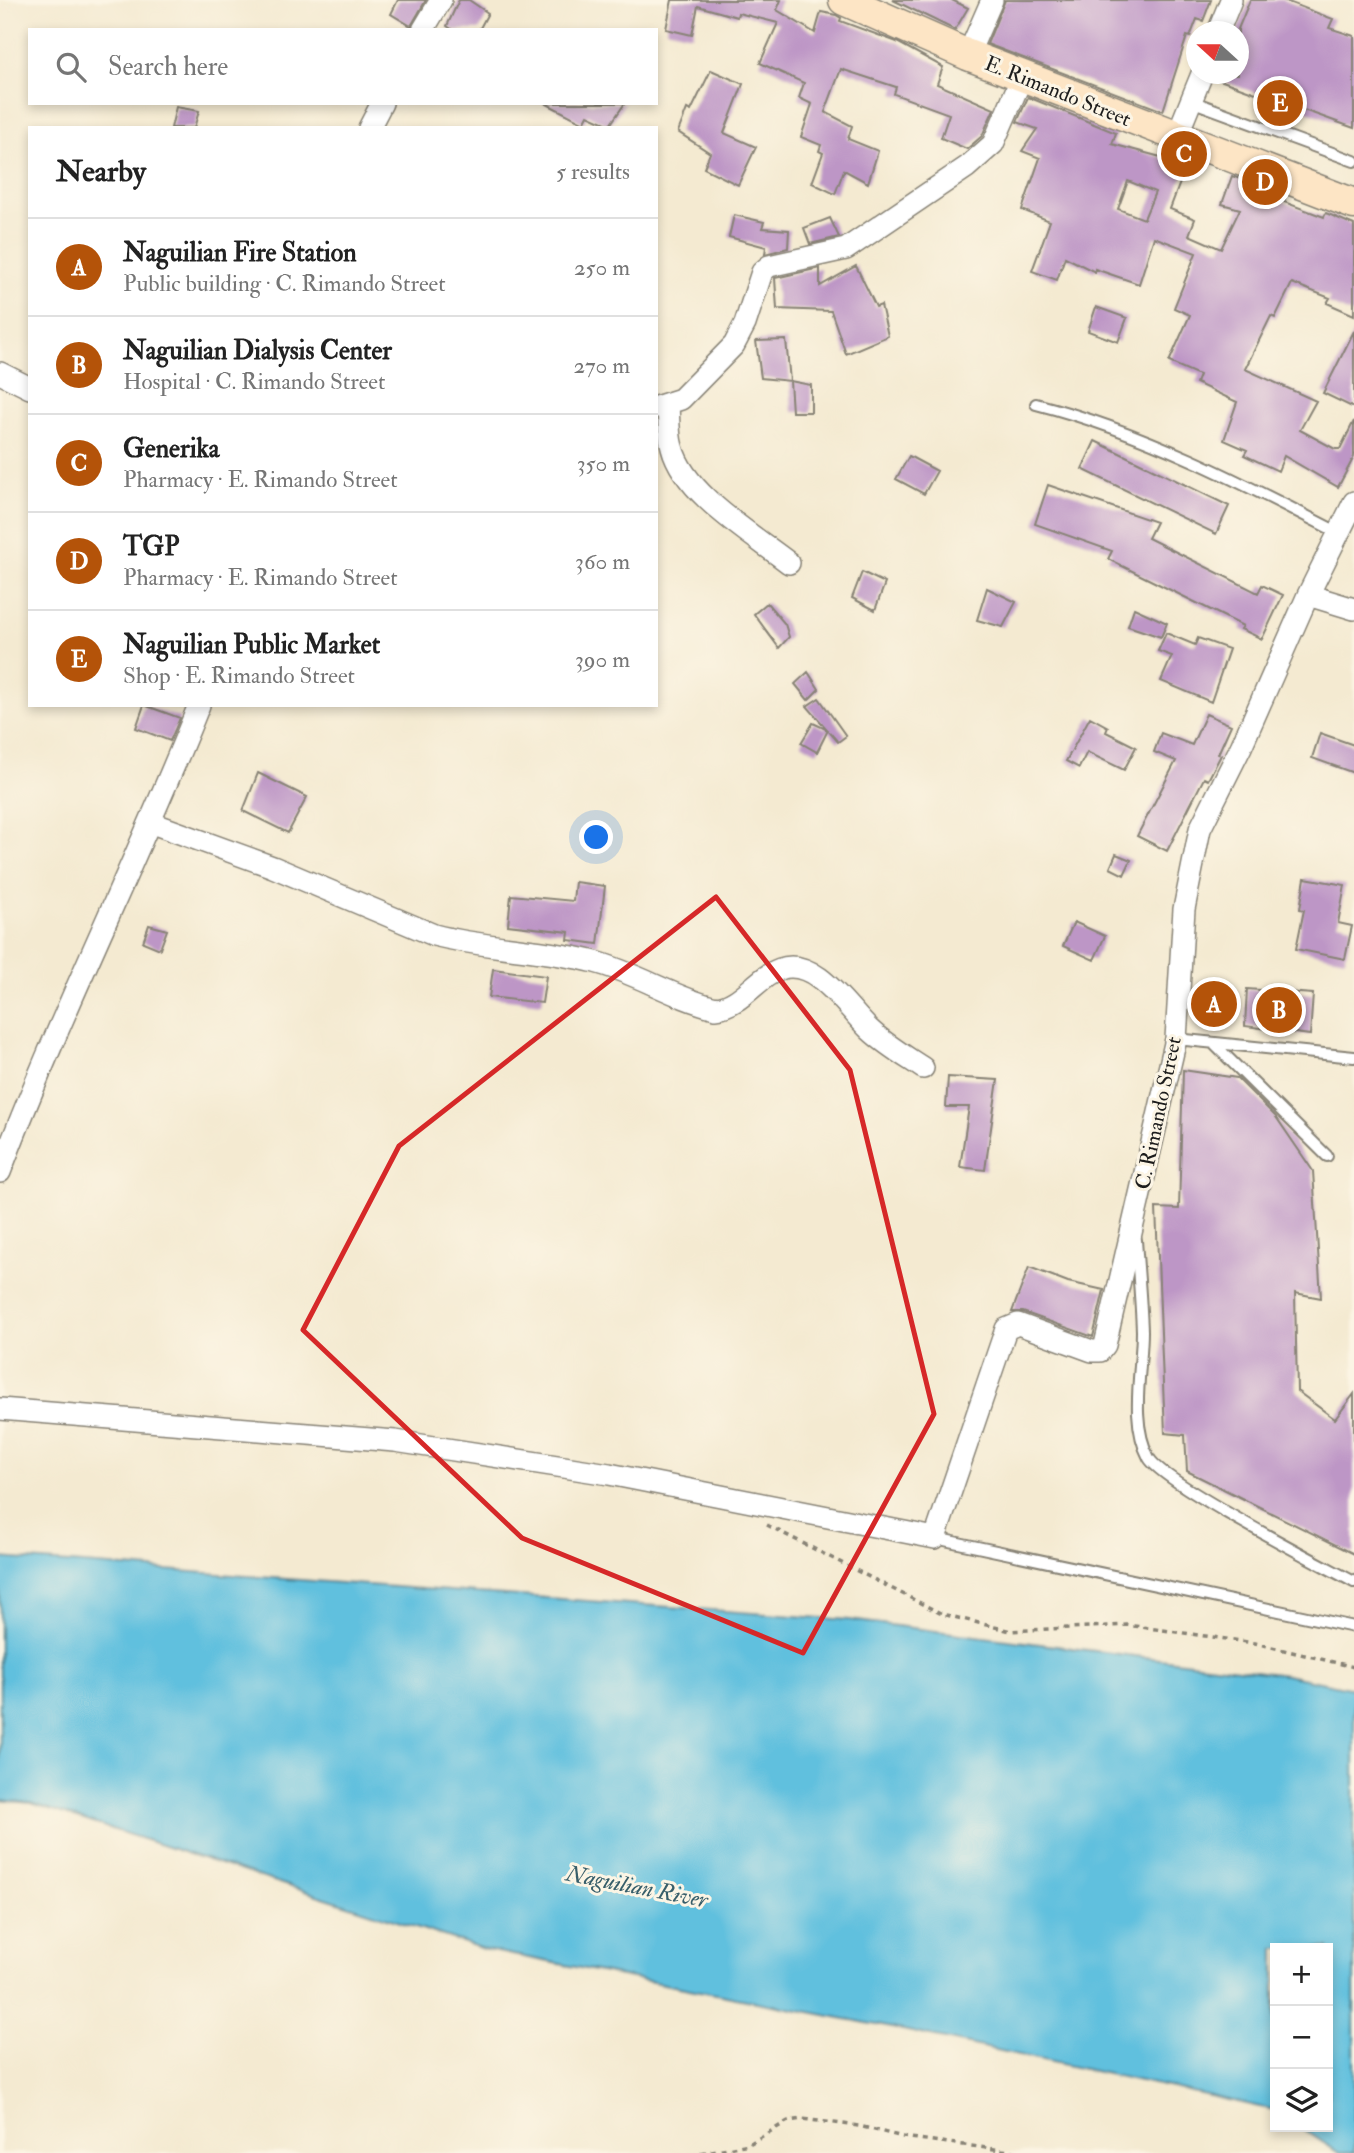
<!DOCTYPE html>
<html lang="en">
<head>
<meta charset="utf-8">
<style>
	body { margin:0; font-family:"IM FELL Double Pica",serif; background:#f2f2f2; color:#222 }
	.controls { position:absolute; right:21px; bottom:21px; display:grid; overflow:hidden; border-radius:0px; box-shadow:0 4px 10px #0003 }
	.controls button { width:63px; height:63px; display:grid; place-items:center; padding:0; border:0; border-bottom:2px solid #e0e0e0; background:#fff; color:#222; font:35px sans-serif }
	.compass { position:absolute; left:1186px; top:21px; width:63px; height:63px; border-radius:50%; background:#fff; box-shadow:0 4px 10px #0003; rotate:291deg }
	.you { position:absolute; left:597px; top:838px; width:24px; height:24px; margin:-18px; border:5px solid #fff; border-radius:50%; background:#1a73e8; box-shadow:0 0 0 10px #1a73e833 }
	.badge { display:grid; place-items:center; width:46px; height:46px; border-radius:50%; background:#b45309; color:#fff; font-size:23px; font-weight:700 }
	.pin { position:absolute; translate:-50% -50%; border:4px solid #fff; box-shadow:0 2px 7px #0006 }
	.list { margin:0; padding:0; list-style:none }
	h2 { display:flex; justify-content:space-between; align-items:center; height:91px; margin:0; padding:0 28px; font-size:30px }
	h2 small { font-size:23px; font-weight:400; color:#767676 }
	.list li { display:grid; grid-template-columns:46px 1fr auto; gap:21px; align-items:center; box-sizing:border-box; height:98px; padding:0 28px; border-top:2px solid #e0e0e0 }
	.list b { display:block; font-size:26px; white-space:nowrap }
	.list p { margin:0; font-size:23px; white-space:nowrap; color:#767676 }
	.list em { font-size:23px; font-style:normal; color:#767676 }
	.icon { flex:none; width:38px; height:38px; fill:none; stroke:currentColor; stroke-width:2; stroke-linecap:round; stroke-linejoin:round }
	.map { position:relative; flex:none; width:1354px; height:2153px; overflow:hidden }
	.search { position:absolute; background:#fff; box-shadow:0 4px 10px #0003; left:28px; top:28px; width:630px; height:77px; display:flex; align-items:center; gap:18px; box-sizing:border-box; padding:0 24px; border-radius:0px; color:#767676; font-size:26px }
	.panel { position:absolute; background:#fff; box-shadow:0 4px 10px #0003; left:28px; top:126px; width:630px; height:581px; border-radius:0px }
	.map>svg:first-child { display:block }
	.water { fill:#60c0de; stroke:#3e6e7d; stroke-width:2 }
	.building { fill:#bd96c6; fill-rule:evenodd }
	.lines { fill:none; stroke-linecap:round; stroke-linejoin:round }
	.lane-casing { stroke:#888376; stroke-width:14 }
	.street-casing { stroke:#888376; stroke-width:24 }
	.secondary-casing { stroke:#888376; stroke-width:33 }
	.path { stroke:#888376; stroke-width:3.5; stroke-dasharray:5 5; stroke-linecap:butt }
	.lane { stroke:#fff; stroke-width:10 }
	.street { stroke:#fff; stroke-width:21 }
	.secondary { stroke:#fde5c5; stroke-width:30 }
	.marked { fill:none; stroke:#d62828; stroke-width:5; stroke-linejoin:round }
	.labels { text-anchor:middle; stroke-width:6; stroke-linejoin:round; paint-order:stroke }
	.street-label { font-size:21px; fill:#1c1c1c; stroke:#fcf5e5 }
	.water-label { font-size:23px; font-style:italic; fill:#375e6a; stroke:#fcf5e5 }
</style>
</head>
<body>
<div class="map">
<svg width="1354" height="2153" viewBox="0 0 1354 2153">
	<rect width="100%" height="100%" fill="#fcf5e5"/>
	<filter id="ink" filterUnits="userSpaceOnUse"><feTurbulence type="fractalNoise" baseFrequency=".0143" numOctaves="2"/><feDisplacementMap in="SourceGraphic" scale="14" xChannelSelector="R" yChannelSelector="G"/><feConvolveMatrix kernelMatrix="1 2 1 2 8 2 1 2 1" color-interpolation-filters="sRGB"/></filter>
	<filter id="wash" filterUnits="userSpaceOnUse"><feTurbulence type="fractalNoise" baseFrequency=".00686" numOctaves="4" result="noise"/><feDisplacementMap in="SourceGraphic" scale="28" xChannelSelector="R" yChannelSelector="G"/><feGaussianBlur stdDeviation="1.57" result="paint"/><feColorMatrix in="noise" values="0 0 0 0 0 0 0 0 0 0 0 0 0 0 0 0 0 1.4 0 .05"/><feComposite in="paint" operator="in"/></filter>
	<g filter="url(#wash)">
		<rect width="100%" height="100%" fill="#f4ead1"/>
		<!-- water -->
		<path class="water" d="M0,1558L849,1620L1286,1675L1354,1689V2153H1339L1300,2127H1328V1948H1275V2110L903,2030L487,1950L31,1803L0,1800Z"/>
		<g id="blocks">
			<!-- building -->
			<path class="building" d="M398,0H426L411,26L391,14Z
				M459,0H469L488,13L479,30H453L447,26Z
				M672,0H781L777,10L815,33L821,12L836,15L841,18L840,21L897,42L943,67L937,84L994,109L982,136L967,149L941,138L949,114L894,94L896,87L841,69L825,112L852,126L848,139L878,151L868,183L844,170L835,194L812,183L823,153L819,151L821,145L801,137L812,104L799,98L804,83L760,63L778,23L738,13L737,17L698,6L692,35L666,29Z
				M893,0H952L968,8L955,30Z
				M1005,0H1211L1203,21L1197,19L1190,37L1187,36L1163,111L987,44Z
				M1250,0H1283L1333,19L1329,28L1354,36V128L1214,78L1215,74H1238V29Z
				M711,70L743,84L724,133L756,147L738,185L704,168L710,153L678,132L687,109L691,111Z
				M1028,97L1116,133L1112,144L1187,164L1170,209L1195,219L1189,235L1221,249L1240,209L1222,204L1232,176L1268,189L1285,199L1284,202L1324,217L1326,213L1354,225V315L1327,303L1330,298L1292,283L1275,318L1271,316L1245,369L1316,401L1300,430L1335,449H1340L1354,421V457L1338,487L1284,456L1278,471L1244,455L1247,450L1224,440L1237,402L1196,383L1199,375L1169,362L1190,315L1174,308L1196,253L1154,237L1139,284L1095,269V272L1065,257L1057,280L1032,271L1050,221L1022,210L1040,158L1022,151L1037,129L1017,122ZM1128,181L1155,192L1144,219L1118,209Z
				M545,103H625L610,125L588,115L584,123Z
				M176,107L199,111L194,128H171Z
				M734,215L764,222L762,228L789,230L788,248L765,254L766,247L729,237Z
				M830,218L839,237L810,244L804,228Z
				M856,266L876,307L881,305L888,336L846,354L831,311L777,309L775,278L820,268V286Z
				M1096,307L1127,318L1118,342L1088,331Z
				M1354,331V408L1323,393Z
				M786,340L790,381L761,378L756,341Z
				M790,381L811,385V412H792Z
				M1095,441L1229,506L1216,534L1082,469Z
				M909,456L937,471L924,494L896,479Z
				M1048,485L1156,522L1148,538L1258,593L1262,585L1283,595L1262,639L1241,629L1243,626L1108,559L1112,551L1035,524Z
				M862,572L885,583L875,610L852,598Z
				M987,588L1016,602L1003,627L977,620Z
				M767,603L785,624L789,637L779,648L754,614Z
				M1134,608L1167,623L1161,637L1128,626Z
				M1166,633L1195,645L1198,638L1229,649L1211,702L1161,681L1172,656L1158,651Z
				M808,672L819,689L808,700L795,684Z
				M819,698L846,736L838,742L807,706Z
				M144,705L180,718L170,741L136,728Z
				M1206,714L1231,725L1218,754L1221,755L1208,780L1204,778L1167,851L1137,836L1176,761L1154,752L1161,733L1192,745Z
				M1090,717L1108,727L1106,732L1136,747L1124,770L1087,752L1079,768L1066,761Z
				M813,723L828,730L817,752L801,743Z
				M1320,733L1354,745V773L1312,758Z
				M258,773L307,797L288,833L243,811Z
				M1116,854L1131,860L1124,875L1110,868Z
				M1305,878L1345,885L1338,923L1352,926L1345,959L1296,949L1304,910L1300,909Z
				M575,882L605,886L598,944L568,940L569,932L508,925L511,895L573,901Z
				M1074,922L1105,936L1094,960L1063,946Z
				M149,925L167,930L160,949L143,942Z
				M493,969L546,976L542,1003L489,997Z
				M1247,989L1313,994L1310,1035L1245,1026Z
				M1183,1070L1237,1078L1276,1117L1313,1171L1321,1298L1295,1293L1297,1391L1335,1419L1354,1394V1554L1187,1471L1185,1435L1165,1433L1156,1208L1179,1209Z
				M948,1077L998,1080L985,1170L960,1167L969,1107H946Z
				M1029,1267L1068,1282L1104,1290L1093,1337L1023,1312H1012Z"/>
		</g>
	</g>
	<g filter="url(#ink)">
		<use href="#blocks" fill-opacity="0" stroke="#888376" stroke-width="2"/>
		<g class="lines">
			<!-- lane casing -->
			<g class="lane-casing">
				<path id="lane" d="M1191,101L1354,161
					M1036,404C1142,431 1243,483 1339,533
					M1176,1039L1354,1057
					M1215,1045L1327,1156
					M1136,1240C1138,1270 1141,1301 1142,1331C1142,1370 1129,1421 1149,1458C1163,1483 1319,1563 1354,1582
					M935,1538L1354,1627"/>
			</g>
			<!-- street casing -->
			<g class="street-casing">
				<path id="street" d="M423,30L441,0
					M1218,32L1231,0
					M968,55L992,0
					M369,128L382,103
					M1176,138L1202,74
					M0,373L30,388
					M668,404C669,418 668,434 672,447C684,494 752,534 789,563
					M656,407L681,399L734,345L745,324L762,272L769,266L846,249L967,167L993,144L1022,77
					M1308,595L1354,609
					M152,823L273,867L434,935C487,949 542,948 595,962C637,973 674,998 716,1008C741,1006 757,977 780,969C816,956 848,1010 870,1030C886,1045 905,1056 923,1068
					M0,1172C60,1014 136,863 199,705
					M0,1409L395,1441L609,1474L935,1538L1006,1329L1018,1324L1092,1351H1100L1105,1345L1176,1039L1184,909L1200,829L1241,747L1308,595L1354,502"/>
			</g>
			<!-- secondary casing -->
			<g class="secondary-casing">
				<path id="secondary" d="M844,0L968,55L1354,204"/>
			</g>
			<!-- path -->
			<path class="path" d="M767,1525L942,1614L1011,1631L1127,1625L1255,1643L1354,1667
				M701,2153L749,2144L788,2121L802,2119L859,2126L903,2137L1025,2153"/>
			<!-- lane -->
			<use href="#lane" class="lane"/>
			<!-- street -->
			<use href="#street" class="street"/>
			<!-- secondary -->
			<use href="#secondary" class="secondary"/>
		</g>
	</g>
	<!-- marked area -->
	<path class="marked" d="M716,897L850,1070L934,1414L803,1653L522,1538L303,1330L399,1146Z"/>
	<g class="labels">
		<!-- street labels -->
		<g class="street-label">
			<text transform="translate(1058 91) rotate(22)" y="7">E. Rimando Street</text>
			<text transform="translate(1158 1113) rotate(-78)" y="7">C. Rimando Street</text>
		</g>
		<!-- water labels -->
		<g class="water-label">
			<text transform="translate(637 1886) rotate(11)" y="8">Naguilian River</text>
		</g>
	</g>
</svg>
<div class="controls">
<button>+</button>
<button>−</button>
<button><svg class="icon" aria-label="layers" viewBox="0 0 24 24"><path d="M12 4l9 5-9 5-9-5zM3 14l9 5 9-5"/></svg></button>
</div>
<svg class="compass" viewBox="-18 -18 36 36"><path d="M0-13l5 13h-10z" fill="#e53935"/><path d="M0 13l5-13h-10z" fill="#767676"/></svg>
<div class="you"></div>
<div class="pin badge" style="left:1214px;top:1004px">A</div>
<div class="pin badge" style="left:1279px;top:1010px">B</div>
<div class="pin badge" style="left:1184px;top:154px">C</div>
<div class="pin badge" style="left:1265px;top:182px">D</div>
<div class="pin badge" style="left:1280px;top:103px">E</div>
<div class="search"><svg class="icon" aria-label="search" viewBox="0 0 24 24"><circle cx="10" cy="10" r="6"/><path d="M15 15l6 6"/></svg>Search here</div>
<section class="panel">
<h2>Nearby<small>5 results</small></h2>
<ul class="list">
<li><span class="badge">A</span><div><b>Naguilian Fire Station</b><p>Public building · C. Rimando Street</p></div><em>250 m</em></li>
<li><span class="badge">B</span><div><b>Naguilian Dialysis Center</b><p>Hospital · C. Rimando Street</p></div><em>270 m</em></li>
<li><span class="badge">C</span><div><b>Generika</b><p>Pharmacy · E. Rimando Street</p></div><em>350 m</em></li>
<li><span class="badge">D</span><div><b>TGP</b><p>Pharmacy · E. Rimando Street</p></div><em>360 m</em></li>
<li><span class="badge">E</span><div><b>Naguilian Public Market</b><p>Shop · E. Rimando Street</p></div><em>390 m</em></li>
</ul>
</section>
</div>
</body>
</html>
